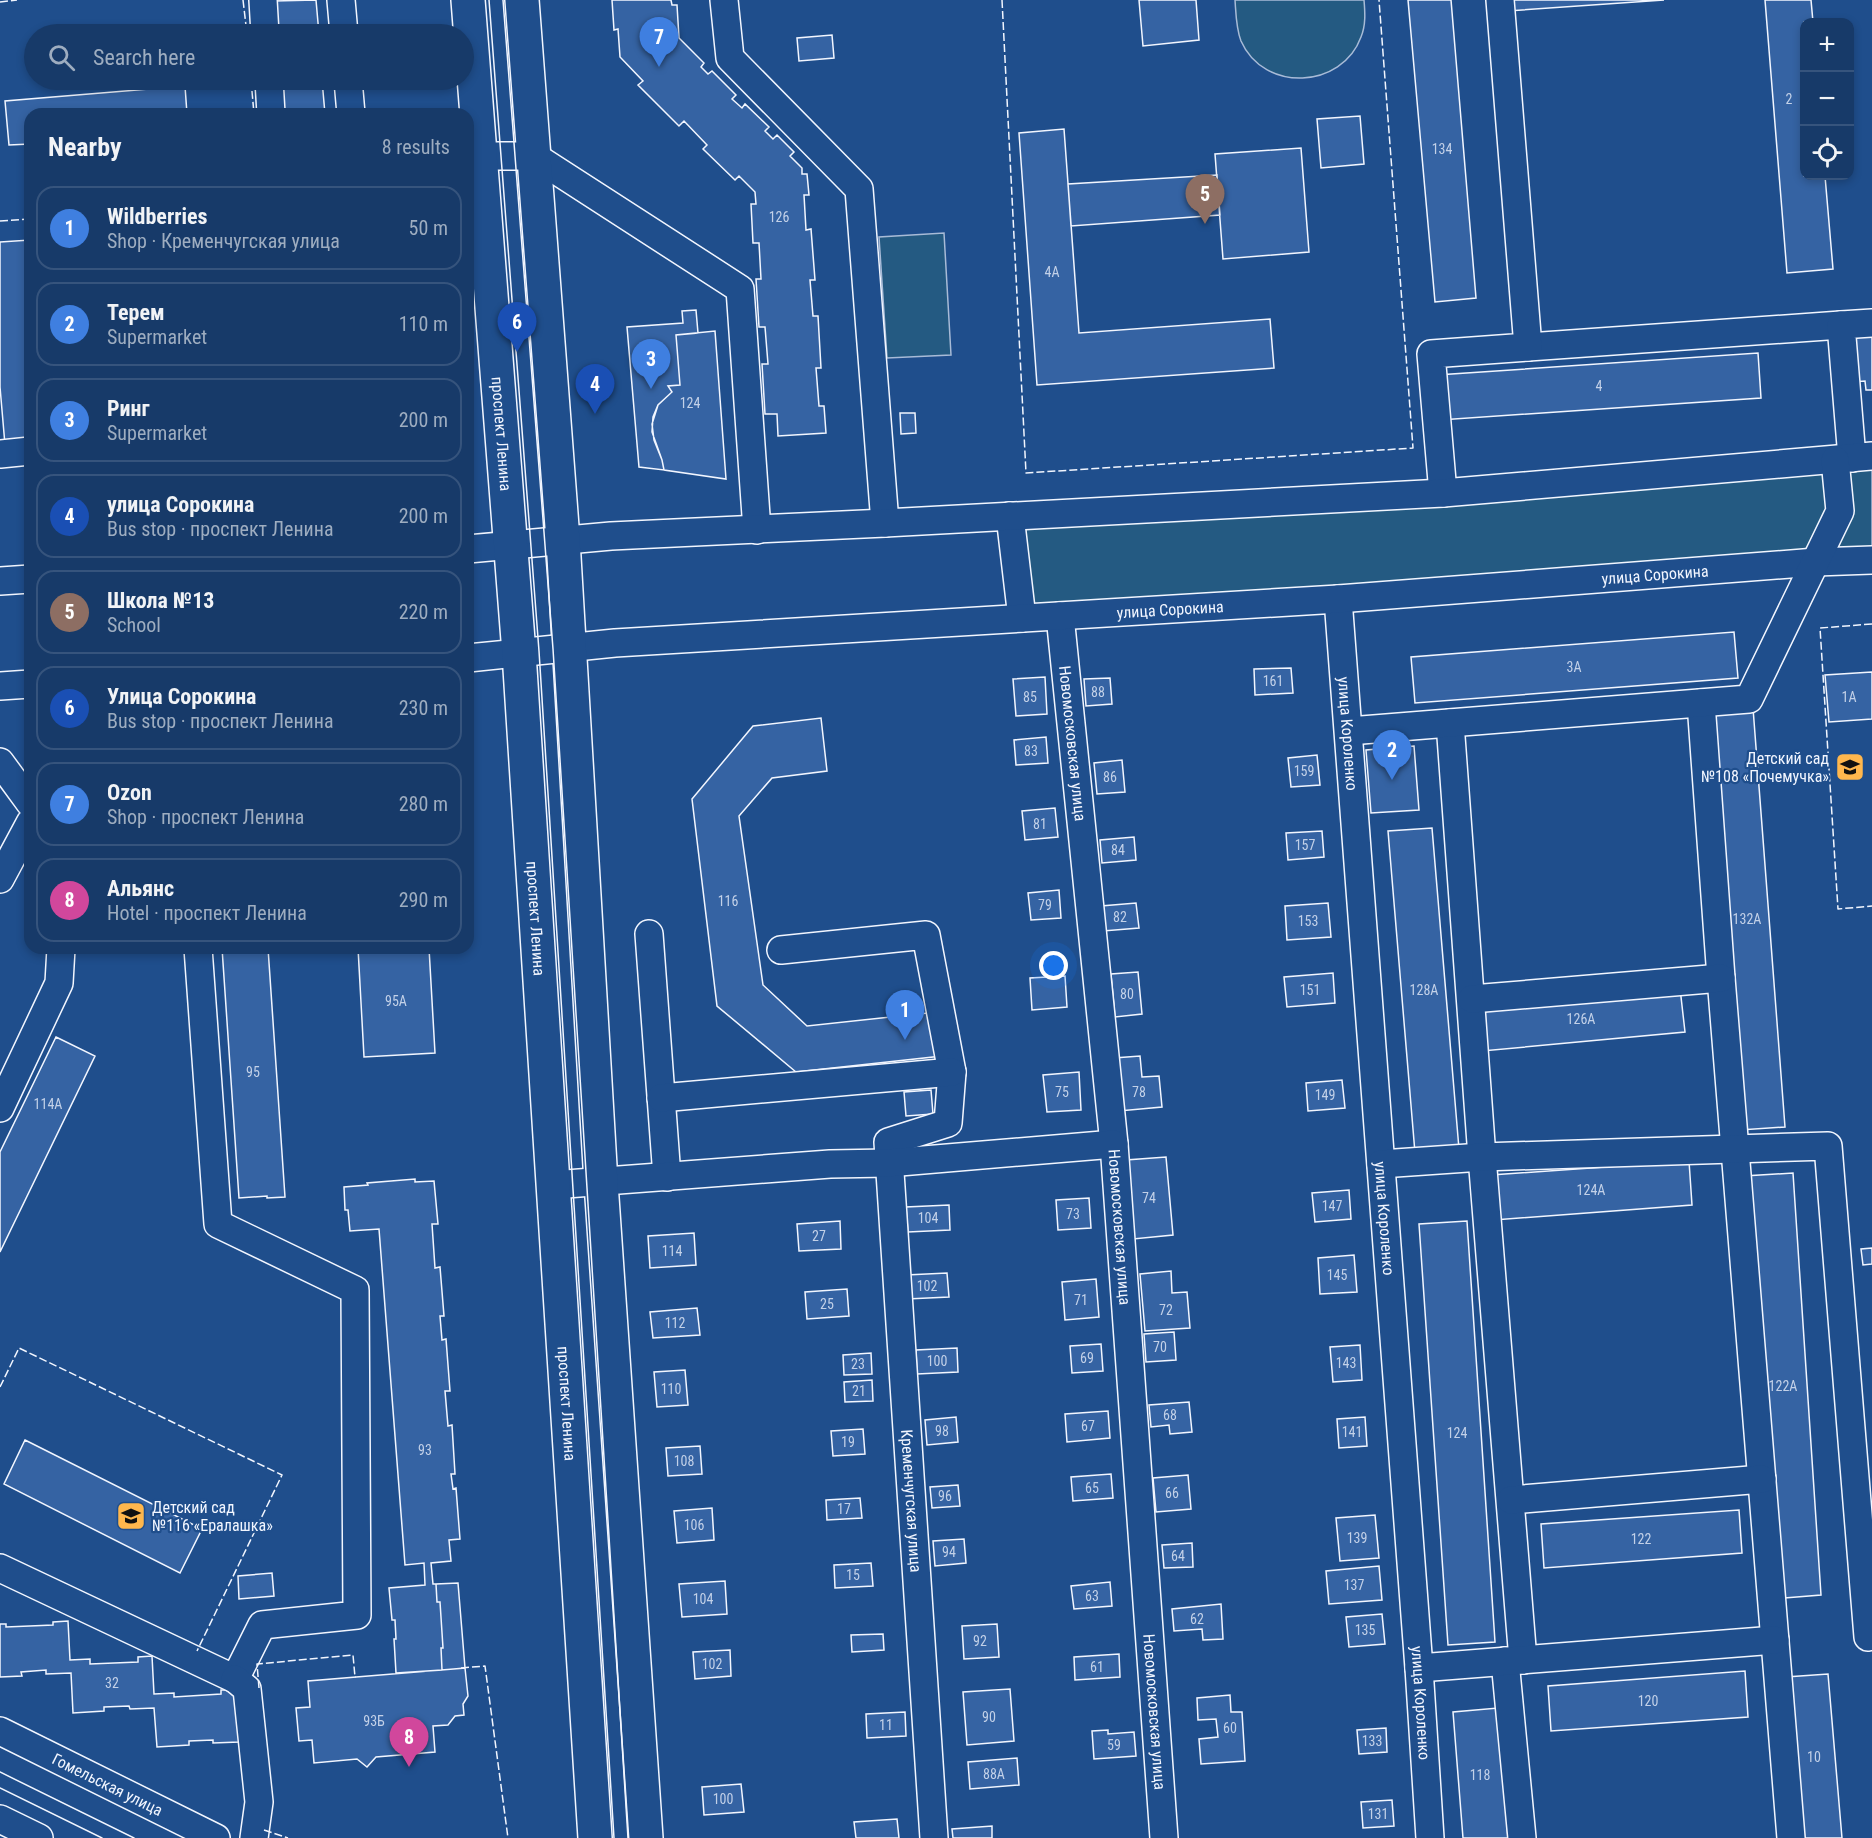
<!DOCTYPE html>
<html lang="en">
<head>
<meta charset="utf-8">
<style>
	body { margin:0; font-family:"Roboto Condensed",sans-serif; background:#244571; color:#f1f3f6 }
	.controls { position:absolute; right:18px; top:18px; display:grid; overflow:hidden; border-radius:12px; box-shadow:0 3px 9px #0003 }
	.controls button { width:54px; height:54px; display:grid; place-items:center; padding:0; border:0; border-bottom:2px solid #36547d; background:#173a69; color:#f1f3f6; font:30px sans-serif }
	.you { position:absolute; left:1054px; top:966px; width:21px; height:21px; margin:-15px; border:4px solid #fff; border-radius:50%; background:#1a73e8; box-shadow:0 0 0 9px #1a73e833 }
	.badge { display:grid; place-items:center; width:39px; height:39px; border-radius:50%; background:#e69b98; color:#fff; font-size:20px; font-weight:700 }
	.pin { position:absolute; translate:-50% -50px; filter:drop-shadow(0 2px 3px #0008) }
	.pin::after { content:''; position:absolute; top:32px; width:21px; height:18px; background:inherit; clip-path:polygon(0 0,100% 0,50% 100%) }
	.list { margin:0; padding:0; list-style:none }
	h2 { display:flex; justify-content:space-between; align-items:center; height:78px; margin:0; padding:0 24px; font-size:26px }
	h2 small { font-size:20px; font-weight:400; color:#9eadc0 }
	.list li { display:grid; grid-template-columns:39px 1fr auto; gap:18px; align-items:center; box-sizing:border-box; height:84px; margin:0 12px 12px; padding:0 12px; border:2px solid #36547d; border-radius:18px }
	.list b { display:block; font-size:22px; white-space:nowrap }
	.list p { margin:0; font-size:20px; white-space:nowrap; color:#9eadc0 }
	.list em { font-size:20px; font-style:normal; color:#9eadc0 }
	.icon { flex:none; width:33px; height:33px; fill:none; stroke:currentColor; stroke-width:2; stroke-linecap:round; stroke-linejoin:round }
	.map { position:relative; flex:none; width:1872px; height:1838px; overflow:hidden }
	.search { position:absolute; background:#173a69; box-shadow:0 3px 9px #0003; left:24px; top:24px; width:450px; height:66px; display:flex; align-items:center; gap:15px; box-sizing:border-box; padding:0 21px; border-radius:33px; color:#9eadc0; font-size:22px }
	.panel { position:absolute; background:#173a69; box-shadow:0 3px 9px #0003; left:24px; top:108px; width:450px; height:846px; border-radius:18px }
	.map>svg:first-child { display:block }
	.green { fill:#245a82; stroke:#a8bbd7; stroke-width:1.5 }
	.building { fill:#3563a3; stroke:#f2f6ff; stroke-width:1.5 }
	.lines { fill:none; stroke-linecap:round; stroke-linejoin:round }
	.minor-casing { stroke:#f2f6ff; stroke-width:30 }
	.major-casing { stroke:#f2f6ff; stroke-width:36 }
	.minor { stroke:#1f4e8c; stroke-width:27 }
	.major { stroke:#1f4e8c; stroke-width:33 }
	.tram { stroke:#f2f6ff; stroke-width:1.5 }
	.fence { stroke:#f2f6ff; stroke-width:1.5; stroke-dasharray:8 3; stroke-linecap:butt }
	.labels { text-anchor:middle; stroke-width:4.5; stroke-linejoin:round; paint-order:stroke }
	.number-label { font-size:14px; fill:#c3d1e8 }
	.street-label { font-size:16px; fill:#f2f6ff; stroke:#1f4e8c }
	.poi-label { font-size:16px; fill:#f2f6ff; stroke:#1f4e8c; text-anchor:end }
</style>
</head>
<body>
<div class="map">
<svg width="1872" height="1838" viewBox="0 0 1872 1838">
	<rect width="100%" height="100%" fill="#1f4e8c"/>
	<!-- green -->
	<path class="green" d="M1235,0H1364C1365,12 1366,25 1361,37C1342,89 1264,93 1241,41C1236,28 1236,14 1235,0Z
		M944,233L951,355L887,358L879,237Z
		M1872,456V560L1022,618L1010,516Z"/>
	<!-- building -->
	<path class="building" d="M316,0L319,34H276L274,1Z
		M612,0H671L672,5H677L679,38L704,63L701,67L708,74L712,71L736,95L732,99L742,108L745,104L769,127L765,131L773,139L777,135L794,152L790,156L802,168V174H807L809,195H804L806,230L811,229L815,280H810L813,316H818L821,368H816L819,406H824L826,433L778,436L777,414H765L762,364H768L765,327H759L756,279H761L759,243H753L751,204H756L755,192L739,176L735,180L703,149L707,145L684,121L679,126L638,85L643,81L620,57L618,29L614,30Z
		M1139,0H1196L1199,40L1143,46Z
		M1408,0H1451L1476,298L1435,302Z
		M1507,0H1664L1508,11Z
		M1765,0H1811L1813,22H1804V176H1825L1833,269L1787,273Z
		M832,35L834,58L799,61L797,38Z
		M279,80H322L325,114H282Z
		M185,86L187,114H30V144L9,145L5,101Z
		M1360,116L1364,164L1321,168L1317,119Z
		M1064,129L1079,333L1270,319L1274,368L1037,385L1019,133Z
		M1301,148L1309,252L1223,259L1215,154Z
		M1217,175L1220,215L1071,226L1068,184Z
		M30,240V443L5,445L0,387V242Z
		M696,310L698,333L676,335L680,385L668,386L672,392L658,405L653,417L652,432L662,460L664,470L639,467L627,327L683,323L682,311Z
		M715,331L726,479L664,470L662,460L654,440L652,424L658,405L672,392L668,386L680,385L676,335Z
		M1872,334V390H1866L1865,381L1852,382L1848,336Z
		M1758,353L1761,398L1440,420L1437,375Z
		M900,413H915L916,433L901,434Z
		M1734,632L1738,678L1415,703L1411,657Z
		M1291,668L1293,693L1255,695L1254,669Z
		M1872,672V719L1829,722L1825,675Z
		M1045,677L1047,714L1016,716L1013,679Z
		M1110,678L1112,704L1086,706L1084,679Z
		M1753,708L1785,1127L1740,1130L1708,711Z
		M821,718L827,771L772,778L739,816L763,985L807,1026L937,1012L942,1056L796,1072L717,1006L692,799L753,726Z
		M1046,737L1048,763L1016,765L1014,740Z
		M1414,746L1419,810L1371,813L1366,750Z
		M1317,755L1320,785L1291,787L1288,758Z
		M1122,760L1125,792L1097,794L1094,763Z
		M1055,808L1058,837L1025,840L1022,811Z
		M1432,828L1459,1149L1415,1153L1388,831Z
		M1322,831L1324,857L1288,860L1286,833Z
		M1134,837L1136,860L1102,863L1100,840Z
		M1059,890L1061,918L1031,920L1028,893Z
		M1136,903L1139,928L1103,931L1101,906Z
		M1328,903L1331,937L1287,940L1285,906Z
		M222,948H268L285,1197L267,1198V1196L239,1198Z
		M358,948H429L435,1053L364,1057Z
		M1138,972L1142,1014L1115,1017L1111,974Z
		M1333,973L1335,1003L1287,1007L1284,977Z
		M1065,976L1067,1007L1032,1010L1030,978Z
		M1680,988L1685,1032L1482,1051L1478,1006Z
		M56,1037L95,1056L0,1252V1152Z
		M1140,1056L1142,1077L1159,1076L1162,1107L1119,1111L1114,1058Z
		M1079,1072L1081,1110L1047,1112L1043,1075Z
		M1342,1080L1345,1108L1308,1111L1306,1083Z
		M931,1090L933,1114L906,1116L904,1092Z
		M1166,1157L1173,1235L1133,1239L1126,1160Z
		M1689,1161L1692,1205L1494,1220L1491,1175Z
		M1793,1173L1821,1595L1772,1599L1744,1176Z
		M415,1179V1182L434,1181L438,1224H432L435,1268L440,1267L444,1316H440L442,1340L446,1339L450,1391H445L448,1426L452,1425L455,1474H451L453,1489L456,1488L460,1539L449,1540L451,1561L431,1563L433,1584H436L437,1602H440L443,1648H441L442,1670L396,1673L394,1639H396L395,1620H392L389,1588L425,1585L424,1563L405,1565L379,1229L350,1231L348,1210H345L344,1187L368,1185L367,1183Z
		M1349,1190L1351,1219L1315,1222L1312,1193Z
		M1089,1198L1091,1228L1058,1230L1056,1200Z
		M949,1205L950,1230L908,1232L906,1207Z
		M840,1221L841,1249L799,1251L797,1224Z
		M1467,1221L1495,1642L1448,1645L1419,1224Z
		M694,1233L696,1265L650,1268L648,1236Z
		M1872,1248V1264L1863,1265L1861,1249Z
		M1354,1255L1357,1292L1320,1294L1318,1258Z
		M1171,1271L1172,1293L1187,1292L1190,1328L1145,1331L1140,1274Z
		M947,1273L949,1297L907,1299L906,1275Z
		M1096,1279L1099,1317L1065,1320L1062,1282Z
		M847,1289L849,1316L807,1319L805,1292Z
		M697,1308L700,1335L653,1338L650,1312Z
		M1174,1332L1176,1360L1146,1362L1144,1334Z
		M1101,1344L1103,1371L1072,1373L1070,1346Z
		M1360,1345L1362,1380L1333,1382L1330,1347Z
		M957,1348L958,1372L917,1374L916,1350Z
		M871,1353L872,1374L844,1375L843,1355Z
		M685,1370L688,1405L657,1407L654,1372Z
		M872,1380L873,1401L845,1402L844,1382Z
		M1189,1402L1192,1432L1170,1434L1169,1425L1151,1427L1149,1405Z
		M1108,1411L1110,1438L1067,1442L1065,1414Z
		M956,1417L958,1442L927,1445L925,1420Z
		M1365,1417L1367,1446L1339,1448L1337,1419Z
		M863,1429L865,1454L833,1456L831,1431Z
		M25,1440L202,1529L180,1573L4,1484Z
		M700,1446L702,1474L668,1476L666,1448Z
		M1111,1474L1113,1498L1073,1501L1071,1477Z
		M1188,1475L1191,1509L1156,1512L1153,1478Z
		M958,1485L960,1506L932,1508L930,1487Z
		M860,1498L862,1518L827,1520L826,1500Z
		M712,1508L714,1540L677,1543L674,1511Z
		M1739,1510L1742,1553L1544,1568L1541,1524Z
		M1375,1515L1379,1558L1340,1561L1336,1518Z
		M964,1539L966,1563L935,1566L933,1541Z
		M1192,1543L1193,1567L1164,1568L1162,1545Z
		M871,1563L873,1586L835,1588L834,1565Z
		M1379,1566L1382,1600L1329,1604L1326,1571Z
		M272,1573L274,1596L239,1599L238,1576Z
		M725,1581L727,1614L682,1617L679,1584Z
		M1110,1582L1112,1606L1074,1609L1071,1586Z
		M458,1583L465,1668L442,1670L441,1648H443L440,1602H437L436,1584Z
		M1221,1604L1223,1639L1203,1640L1202,1629L1174,1631L1172,1609Z
		M1382,1614L1385,1644L1349,1647L1346,1617Z
		M68,1621L70,1660L90,1659V1664L138,1662V1657L152,1656L154,1694L174,1693V1697L221,1694V1690H236L239,1742L213,1743V1740L189,1741V1745L157,1747L154,1708L130,1709L129,1706L104,1707V1711L73,1713L71,1673L46,1674V1670L21,1672L22,1676L0,1677V1624H6V1627L53,1625V1622Z
		M997,1624L999,1657L964,1659L962,1626Z
		M883,1634L884,1650L852,1652L851,1635Z
		M730,1650L731,1676L695,1679L693,1652Z
		M1119,1654L1120,1677L1075,1680L1074,1657Z
		M465,1668L468,1696L463,1704L464,1715L455,1716L448,1725L433,1726L435,1752L376,1757L367,1767L357,1759L314,1763L312,1740L299,1741L296,1708L310,1707L308,1681Z
		M1745,1671L1748,1717L1551,1731L1548,1686Z
		M1828,1674L1842,1838H1800L1786,1677Z
		M1010,1689L1014,1741L967,1745L963,1692Z
		M1230,1695L1231,1712H1242L1245,1761L1201,1764L1199,1739L1218,1737L1216,1719L1198,1720L1197,1698Z
		M1498,1708L1508,1838H1463L1453,1712Z
		M905,1712L906,1736L867,1738L866,1714Z
		M1386,1728L1387,1752L1359,1754L1357,1730Z
		M1108,1730V1734L1134,1732L1136,1756L1094,1759L1092,1731Z
		M1017,1758L1019,1785L970,1789L968,1762Z
		M741,1784L744,1812L704,1815L702,1787Z
		M1392,1800L1394,1826L1363,1828L1361,1802Z
		M897,1819L899,1838H856L854,1822Z
		M992,1826V1838H953L952,1829Z"/>
	<g class="lines">
		<!-- minor casing -->
		<g class="minor-casing">
			<g id="minor">
				<path d="M263,0L265,34"/>
				<path d="M341,0L344,34"/>
				<path d="M724,0L730,58L859,189L885,523"/>
				<path d="M269,80L271,114"/>
				<path d="M348,80L351,114"/>
				<path d="M481,156H534L740,289L757,530"/>
				<path d="M1528,347L1841,325"/>
				<path d="M0,454L30,451"/>
				<path d="M1852,458L1841,325L1872,323"/>
				<path d="M1443,493L1431,354L1528,347L1500,0"/>
				<path d="M1010,516L1022,618"/>
				<path d="M468,549L611,536L885,523L1443,493L1872,456"/>
				<path d="M0,581L30,579"/>
				<path id="s1" d="M1338,599L1419,1668L1430,1838"/>
				<path id="s2" d="M1060,616L1114,1144L1164,1838"/>
				<path id="s3" d="M468,658L615,643L1338,599L1816,562L1872,560"/>
				<path d="M0,686L30,684"/>
				<path d="M1701,703L1721,978L1791,1838"/>
				<path d="M1450,723L1482,1157L1523,1660"/>
				<path d="M1349,731L1749,699L1840,511L1835,460"/>
				<path d="M0,762L30,803"/>
				<path d="M0,879L30,823"/>
				<path d="M649,934L667,1177"/>
				<path id="s4" d="M781,950L926,935L952,1072L948,1123L888,1142L934,1838"/>
				<path d="M1472,999L1721,978"/>
				<path d="M661,1098L952,1072"/>
				<path d="M0,1108L59,983L61,948"/>
				<path d="M1381,1164L1482,1157L1828,1146L1868,1637L1872,1636"/>
				<path d="M553,1185L830,1164L888,1163L1114,1144"/>
				<path d="M1511,1500L1762,1479"/>
				<path d="M0,1568L235,1679L262,1625L357,1615L355,1290L218,1224L198,948"/>
				<path d="M1505,1661L1522,1838"/>
				<path d="M1419,1668L1775,1640"/>
				<path d="M235,1679L247,1689L259,1802L254,1838"/>
				<path id="s5" d="M0,1731L216,1838"/>
				<path d="M0,1819L39,1838"/>
			</g>
		</g>
		<!-- major casing -->
		<g class="major-casing">
			<g id="major">
				<path id="s6" d="M468,0L519,653L595,1838"/>
				<path d="M522,0L563,540L601,1183L646,1838"/>
			</g>
		</g>
		<!-- minor -->
		<use href="#minor" class="minor"/>
		<!-- major -->
		<use href="#major" class="major"/>
		<!-- tram -->
		<path class="tram" d="M489,0L539,651L614,1838
			M503,0L553,649L628,1838
			M0,1772L134,1838
			M0,1788L102,1838"/>
		<!-- fence -->
		<path class="fence" d="M243,0L247,34
			M1002,0L1026,473L1413,448L1379,0
			M0,2L17,0
			M251,80L254,114
			M0,221L30,219
			M1872,624L1820,628L1838,909L1872,906
			M0,1387L19,1348L282,1475L197,1651
			M461,1668L485,1666L508,1838
			M259,1688L257,1664L353,1655L355,1677H356
			M264,1830L288,1838"/>
	</g>
	<!-- icons -->
	<defs>
		<g id="school-square" transform="scale(1.5)"><rect x="-9" y="-9" width="18" height="18" rx="4" fill="#ffb74d" stroke="#1f4e8c"/><path d="M0-5L7-2L0 1L-7-2ZM-4 1L0 2.5L4 1V4Q0 6-4 4Z" fill="#111"/></g>
	</defs>
	<g fill-rule="evenodd">
		<use href="#school-square" x="1850" y="767"/>
		<use href="#school-square" x="131" y="1516"/>
	</g>
	<g class="labels">
		<!-- number labels -->
		<g class="number-label">
			<text x="1789" y="104">2</text>
			<text x="1442" y="154">134</text>
			<text x="779" y="222">126</text>
			<text x="1052" y="277">4А</text>
			<text x="1599" y="391">4</text>
			<text x="690" y="408">124</text>
			<text x="1574" y="672">3А</text>
			<text x="1273" y="686">161</text>
			<text x="1098" y="697">88</text>
			<text x="1030" y="702">85</text>
			<text x="1849" y="702">1А</text>
			<text x="1031" y="756">83</text>
			<text x="1304" y="776">159</text>
			<text x="1110" y="782">86</text>
			<text x="1040" y="829">81</text>
			<text x="1305" y="850">157</text>
			<text x="1118" y="855">84</text>
			<text x="728" y="906">116</text>
			<text x="1045" y="910">79</text>
			<text x="1120" y="922">82</text>
			<text x="1747" y="924">132А</text>
			<text x="1308" y="926">153</text>
			<text x="1310" y="995">151</text>
			<text x="1424" y="995">128А</text>
			<text x="1127" y="999">80</text>
			<text x="396" y="1006">95А</text>
			<text x="1581" y="1024">126А</text>
			<text x="253" y="1077">95</text>
			<text x="1062" y="1097">75</text>
			<text x="1139" y="1097">78</text>
			<text x="1325" y="1100">149</text>
			<text x="48" y="1109">114А</text>
			<text x="1591" y="1195">124А</text>
			<text x="1149" y="1203">74</text>
			<text x="1332" y="1211">147</text>
			<text x="1073" y="1219">73</text>
			<text x="928" y="1223">104</text>
			<text x="819" y="1241">27</text>
			<text x="672" y="1256">114</text>
			<text x="1337" y="1280">145</text>
			<text x="927" y="1291">102</text>
			<text x="1081" y="1305">71</text>
			<text x="827" y="1309">25</text>
			<text x="1166" y="1315">72</text>
			<text x="675" y="1328">112</text>
			<text x="1160" y="1352">70</text>
			<text x="1087" y="1363">69</text>
			<text x="937" y="1366">100</text>
			<text x="1346" y="1368">143</text>
			<text x="858" y="1369">23</text>
			<text x="1783" y="1391">122А</text>
			<text x="671" y="1394">110</text>
			<text x="859" y="1396">21</text>
			<text x="1170" y="1420">68</text>
			<text x="1088" y="1431">67</text>
			<text x="942" y="1436">98</text>
			<text x="1352" y="1437">141</text>
			<text x="1457" y="1438">124</text>
			<text x="848" y="1447">19</text>
			<text x="425" y="1455">93</text>
			<text x="684" y="1466">108</text>
			<text x="1092" y="1493">65</text>
			<text x="1172" y="1498">66</text>
			<text x="945" y="1501">96</text>
			<text x="844" y="1514">17</text>
			<text x="694" y="1530">106</text>
			<text x="1357" y="1543">139</text>
			<text x="1641" y="1544">122</text>
			<text x="949" y="1557">94</text>
			<text x="1178" y="1561">64</text>
			<text x="853" y="1580">15</text>
			<text x="1354" y="1590">137</text>
			<text x="1092" y="1601">63</text>
			<text x="703" y="1604">104</text>
			<text x="1197" y="1624">62</text>
			<text x="1365" y="1635">135</text>
			<text x="980" y="1646">92</text>
			<text x="712" y="1669">102</text>
			<text x="1097" y="1672">61</text>
			<text x="112" y="1688">32</text>
			<text x="1648" y="1706">120</text>
			<text x="989" y="1722">90</text>
			<text x="374" y="1726">93Б</text>
			<text x="886" y="1730">11</text>
			<text x="1230" y="1733">60</text>
			<text x="1372" y="1746">133</text>
			<text x="1114" y="1750">59</text>
			<text x="1814" y="1762">10</text>
			<text x="994" y="1779">88А</text>
			<text x="1480" y="1780">118</text>
			<text x="723" y="1804">100</text>
			<text x="1378" y="1819">131</text>
		</g>
		<!-- street labels -->
		<g class="street-label">
			<text dy="6" stroke="none"><textPath href="#s6" startOffset="435">проспект Ленина</textPath></text>
			<text dy="6" stroke="none"><textPath href="#s3" startOffset="1190">улица Сорокина</textPath></text>
			<text dy="6" stroke="none"><textPath href="#s3" startOffset="704">улица Сорокина</textPath></text>
			<text dy="6" stroke="none"><textPath href="#s1" startOffset="135">улица Короленко</textPath></text>
			<text dy="6" stroke="none"><textPath href="#s2" startOffset="128">Новомосковская улица</textPath></text>
			<text dy="6" stroke="none"><textPath href="#s6" startOffset="921">проспект Ленина</textPath></text>
			<text dy="6" stroke="none"><textPath href="#s1" startOffset="621">улица Короленко</textPath></text>
			<text dy="6" stroke="none"><textPath href="#s2" startOffset="614">Новомосковская улица</textPath></text>
			<text dy="6" stroke="none"><textPath href="#s6" startOffset="1407">проспект Ленина</textPath></text>
			<text dy="6" stroke="none"><textPath href="#s4" startOffset="759">Кременчугская улица</textPath></text>
			<text dy="6" stroke="none"><textPath href="#s1" startOffset="1107">улица Короленко</textPath></text>
			<text dy="6" stroke="none"><textPath href="#s2" startOffset="1100">Новомосковская улица</textPath></text>
			<text dy="6" stroke="none"><textPath href="#s5" startOffset="120">Гомельская улица</textPath></text>
		</g>
		<!-- poi labels -->
		<g class="poi-label">
			<text x="1829" y="764">Детский сад<tspan x="1829" dy="18">№108 «Почемучка»</tspan></text>
			<text x="152" y="1513" text-anchor="start">Детский сад<tspan x="152" dy="18">№116 «Ералашка»</tspan></text>
		</g>
	</g>
</svg>
<div class="controls">
<button>+</button>
<button>−</button>
<button><svg class="icon" aria-label="locate" viewBox="0 0 24 24"><circle cx="12" cy="12" r="6"/><path d="M12 2v4M12 18v4M2 12h4M18 12h4"/></svg></button>
</div>
<div class="you"></div>
<div class="pin badge" style="left:905px;top:1040px;background:#3f7fe0">1</div>
<div class="pin badge" style="left:1392px;top:780px;background:#3f7fe0">2</div>
<div class="pin badge" style="left:651px;top:389px;background:#3f7fe0">3</div>
<div class="pin badge" style="left:595px;top:414px;background:#1a4fb4">4</div>
<div class="pin badge" style="left:1205px;top:224px;background:#8d6e63">5</div>
<div class="pin badge" style="left:517px;top:352px;background:#1a4fb4">6</div>
<div class="pin badge" style="left:659px;top:67px;background:#3f7fe0">7</div>
<div class="pin badge" style="left:409px;top:1767px;background:#d1479c">8</div>
<div class="search"><svg class="icon" aria-label="search" viewBox="0 0 24 24"><circle cx="10" cy="10" r="6"/><path d="M15 15l6 6"/></svg>Search here</div>
<section class="panel">
<h2>Nearby<small>8 results</small></h2>
<ul class="list">
<li><span class="badge" style="background:#3f7fe0">1</span><div><b>Wildberries</b><p>Shop · Кременчугская улица</p></div><em>50 m</em></li>
<li><span class="badge" style="background:#3f7fe0">2</span><div><b>Терем</b><p>Supermarket</p></div><em>110 m</em></li>
<li><span class="badge" style="background:#3f7fe0">3</span><div><b>Ринг</b><p>Supermarket</p></div><em>200 m</em></li>
<li><span class="badge" style="background:#1a4fb4">4</span><div><b>улица Сорокина</b><p>Bus stop · проспект Ленина</p></div><em>200 m</em></li>
<li><span class="badge" style="background:#8d6e63">5</span><div><b>Школа №13</b><p>School</p></div><em>220 m</em></li>
<li><span class="badge" style="background:#1a4fb4">6</span><div><b>Улица Сорокина</b><p>Bus stop · проспект Ленина</p></div><em>230 m</em></li>
<li><span class="badge" style="background:#3f7fe0">7</span><div><b>Ozon</b><p>Shop · проспект Ленина</p></div><em>280 m</em></li>
<li><span class="badge" style="background:#d1479c">8</span><div><b>Альянс</b><p>Hotel · проспект Ленина</p></div><em>290 m</em></li>
</ul>
</section>
</div>
</body>
</html>
